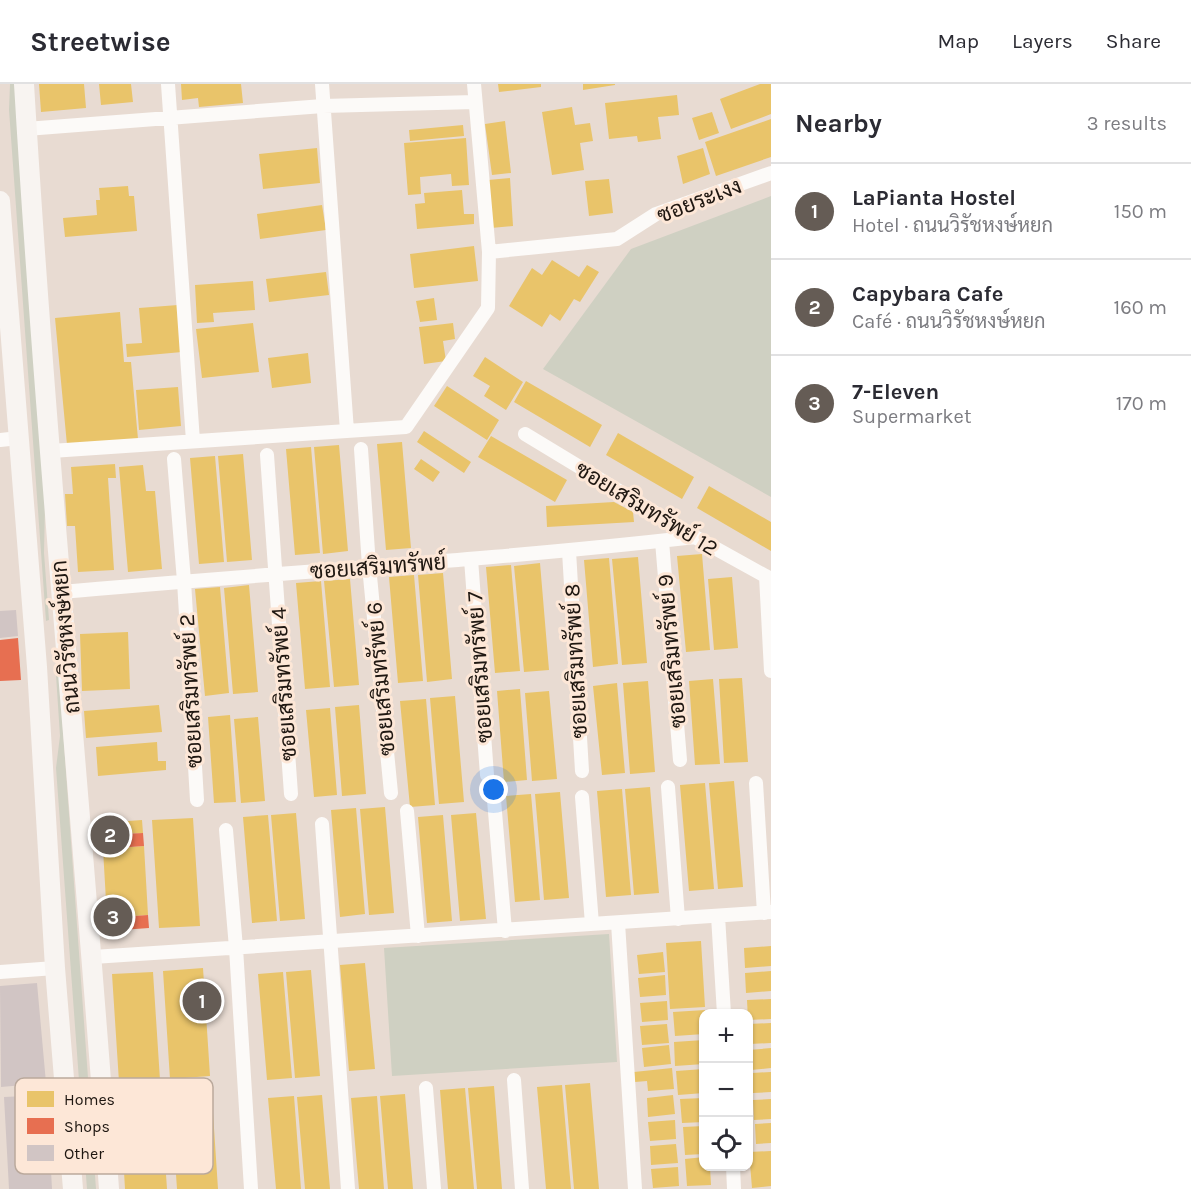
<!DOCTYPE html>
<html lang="en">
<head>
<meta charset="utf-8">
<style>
	body { margin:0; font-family:Karla,Sarabun,sans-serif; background:#f7f7f7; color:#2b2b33 }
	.controls { position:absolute; right:18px; bottom:18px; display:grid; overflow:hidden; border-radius:12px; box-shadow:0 2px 4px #0004 }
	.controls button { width:54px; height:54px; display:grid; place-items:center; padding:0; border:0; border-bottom:2px solid #e1e1e2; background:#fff; color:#2b2b33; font:30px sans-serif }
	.you { position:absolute; left:494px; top:706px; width:21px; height:21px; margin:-15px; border:4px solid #fff; border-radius:50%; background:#1a73e8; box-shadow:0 0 0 9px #1a73e833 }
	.badge { display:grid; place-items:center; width:39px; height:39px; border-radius:50%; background:#655c55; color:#fff; font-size:20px; font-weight:700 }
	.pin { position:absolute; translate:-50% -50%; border:3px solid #fff; box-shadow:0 2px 6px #0006 }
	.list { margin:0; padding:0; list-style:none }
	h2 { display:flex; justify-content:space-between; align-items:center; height:78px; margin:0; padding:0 24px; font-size:26px }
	h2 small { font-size:20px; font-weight:400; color:#7c7c81 }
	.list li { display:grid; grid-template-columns:39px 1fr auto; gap:18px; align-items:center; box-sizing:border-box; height:96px; padding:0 24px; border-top:2px solid #e1e1e2 }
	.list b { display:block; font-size:22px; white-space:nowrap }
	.list p { margin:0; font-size:20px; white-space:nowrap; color:#7c7c81 }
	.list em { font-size:20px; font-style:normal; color:#7c7c81 }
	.icon { flex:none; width:33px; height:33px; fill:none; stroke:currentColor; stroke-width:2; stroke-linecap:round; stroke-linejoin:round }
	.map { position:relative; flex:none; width:771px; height:1105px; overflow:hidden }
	header { display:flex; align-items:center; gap:36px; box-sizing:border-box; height:84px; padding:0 30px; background:#fff; border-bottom:2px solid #e1e1e2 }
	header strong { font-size:28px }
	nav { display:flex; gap:33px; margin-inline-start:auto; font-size:21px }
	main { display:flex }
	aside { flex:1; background:#fff }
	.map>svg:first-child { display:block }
	.green { fill:#cfd0c2 }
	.homes { fill:#e9c46a }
	.shops { fill:#e76f51 }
	.building { fill:#d1c5c4 }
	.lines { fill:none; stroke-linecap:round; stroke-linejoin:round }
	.street { stroke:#fcfaf8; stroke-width:14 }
	.secondary { stroke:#f8f4f1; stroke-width:20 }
	.labels { text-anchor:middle; stroke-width:6; stroke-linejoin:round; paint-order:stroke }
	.street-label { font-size:22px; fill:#1f1711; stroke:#fde7d7 }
	.key { fill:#fde7d7; stroke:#baa99c; stroke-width:1.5 }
	.key-label { font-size:16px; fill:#1f1711 }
</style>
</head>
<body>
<header>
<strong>Streetwise</strong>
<nav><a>Map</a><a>Layers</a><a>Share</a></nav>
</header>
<main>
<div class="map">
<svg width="771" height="1105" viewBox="0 0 771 1105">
	<rect width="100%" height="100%" fill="#e8dbd2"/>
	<!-- green -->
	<path class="green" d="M10,0H16L45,421L44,469L49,536L46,537L9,26Z
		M771,112V413L543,285L631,165Z
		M56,591H59L96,1105H87L56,684L60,652Z
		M609,850L617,978L392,992L384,864Z"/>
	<!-- homes -->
	<path class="homes" d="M39,0H84L86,24L41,28Z
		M99,0H131L133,18L101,21Z
		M181,0H241L243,19L199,23L198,14L182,16Z
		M498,0H541V3L499,8Z
		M583,0H615V1L583,6Z
		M760,0H771V30L731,45L720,15Z
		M677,11L679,31L658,33L661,55L638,58L637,52L609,55L605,19Z
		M572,23L575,41L590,39L593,57L580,59L584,86L552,91L542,28Z
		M712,28L719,49L699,56L692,34Z
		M771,35V73L716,92L705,58Z
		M505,37L511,89L492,91L485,40Z
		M463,41L464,52L410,57L409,46Z
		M466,54L469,101L452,102L451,90L420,93L421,110L408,111L404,59Z
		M317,64L320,99L263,105L259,70Z
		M703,64L710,90L683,100L677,72Z
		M510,94L513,142L491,144L488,96Z
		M609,95L613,129L589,132L585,97Z
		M128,102L129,112H134L137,147L65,153L63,134L97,131L96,116H100L99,104Z
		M462,106L464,130H474V140L417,145L415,120L425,119L424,109Z
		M322,121L326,146L260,155L257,130Z
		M474,162L478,197L414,204L410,170Z
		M552,176L579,193L587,181L599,188L580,218L574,215L560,237L550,230L542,243L509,222L532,184L542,191Z
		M326,188L329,211L269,218L266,195Z
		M253,197L255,226L213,229L214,238L197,239L195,201Z
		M434,214L437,236L420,238L416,217Z
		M178,221L182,268L127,273L126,260L142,259L139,224Z
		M120,228L124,278H131L138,355L67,361L55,234Z
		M253,239L259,288L202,294L196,245Z
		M453,239L455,255L443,257L446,277L424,280L419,243Z
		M308,269L311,299L272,304L268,274Z
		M485,273L523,298L506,326L484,312L490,302L473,292Z
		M526,297L602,341L590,363L514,318Z
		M447,302L499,336L487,356L434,322Z
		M178,303L181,342L139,346L136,306Z
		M424,347L471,378L464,389L417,358Z
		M618,349L694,393L682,415L606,371Z
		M491,352L567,396L555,418L478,373Z
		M402,358L411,464L386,466L377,360Z
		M339,361L348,467L323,470L314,363Z
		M311,363L320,469L295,471L286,365Z
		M243,370L252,476L227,478L218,372Z
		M215,372L224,478L199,480L190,374Z
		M421,375L440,388L433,398L414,385Z
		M115,380L116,394H108L114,486L78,488L75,442H67L65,410H73L71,383Z
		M143,381L146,407H155L162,485L128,488L119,383Z
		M709,402L771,438V467L697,424Z
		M614,418L633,428L634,438L547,443L546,422Z
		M702,470L710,566L686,568L677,472Z
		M638,473L647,579L622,581L612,475Z
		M609,474L618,580L593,583L584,476Z
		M540,479L549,586L524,588L514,482Z
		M511,481L520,587L495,589L486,483Z
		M443,489L452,595L427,598L418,491Z
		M414,491L423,597L398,599L389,493Z
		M732,493L738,564L714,566L708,495Z
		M350,495L359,601L334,603L324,497Z
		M321,497L330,603L305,605L296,499Z
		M249,501L258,608L233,610L224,504Z
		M220,503L229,609L205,612L195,505Z
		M128,548L130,605L82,607L80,550Z
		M742,594L748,678L724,679L719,595Z
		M713,595L720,680L695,681L689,597Z
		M648,597L655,688L630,690L623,599Z
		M617,599L625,689L602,691L593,602Z
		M520,605L527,696L504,698L497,607Z
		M549,607L557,695L532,697L525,609Z
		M455,612L464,718L439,720L430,614Z
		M426,615L435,721L410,723L400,617Z
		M159,621L162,648L86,654L84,627Z
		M359,621L366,710L342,712L335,623Z
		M330,624L337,711L314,713L306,626Z
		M230,631L236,718L214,719L208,633Z
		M258,633L265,717L241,719L234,635Z
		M157,658L158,677H166V686L98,692L96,663Z
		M734,697L743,803L718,805L709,699Z
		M705,699L714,805L689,807L680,701Z
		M650,703L659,809L634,811L625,705Z
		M622,705L631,811L606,813L597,707Z
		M560,708L569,814L544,816L535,710Z
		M531,710L540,816L515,818L506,712Z
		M385,723L394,829L369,831L360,725Z
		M356,724L365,830L340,833L331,726Z
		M296,729L305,835L280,837L271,731Z
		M476,729L486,835L460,837L451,731Z
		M268,731L277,837L252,839L243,733Z
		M443,731L452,837L427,839L418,733Z
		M193,734L200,842L159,844L152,736Z
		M142,736L143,749L102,751L101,739Z
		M144,762L148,831L107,834L103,765Z
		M701,857L705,923L670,925L666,859Z
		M771,862V882L745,884L744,864Z
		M663,868L665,888L639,890L637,871Z
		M365,879L375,985L349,987L340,881Z
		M203,884L210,992L170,995L163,887Z
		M311,886L320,992L295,994L286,888Z
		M771,887V907L746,909L745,889Z
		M153,888L160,996L119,998L112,890Z
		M283,888L292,994L267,996L258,890Z
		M665,891L666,911L640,913L638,894Z
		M771,915V935L748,936L747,916Z
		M667,917L668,936L642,938L640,919Z
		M705,926L704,950L675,952L673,928Z
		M771,939V959L750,960L749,940Z
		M667,940L669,959L642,961L640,942Z
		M704,956V980L675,982L674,958Z
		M669,961L671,980L644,983L642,964Z
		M771,964V984L751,986L749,966Z
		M672,984L674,1005L648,1007L647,997L635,998L634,988Z
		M704,985V1009L678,1011L676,987Z
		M771,988V1008L753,1009L752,989Z
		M590,999L599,1105H574L565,1001Z
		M562,1001L571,1105H546L537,1003Z
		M494,1002L502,1105H477L468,1004Z
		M465,1004L474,1105H448L440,1006Z
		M405,1010L413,1105H388L380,1012Z
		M322,1011L330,1105H305L297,1013Z
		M673,1011L675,1030L648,1033L647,1014Z
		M294,1012L301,1105H276L268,1014Z
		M377,1012L384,1105H359L351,1014Z
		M704,1014V1038L682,1039L680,1015Z
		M771,1015V1035L754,1036L753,1016Z
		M213,1029L218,1105H177L172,1032Z
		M162,1032L167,1105H125L121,1035Z
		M675,1036L676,1055L650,1057L648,1038Z
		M771,1039V1059L756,1060L755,1040Z
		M704,1042V1070L685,1071L683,1043Z
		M676,1060L678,1079L651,1081L650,1062Z
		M771,1067V1102L752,1104L749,1068Z
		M704,1073V1083H710L711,1101L687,1102L685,1075Z
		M678,1083L679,1102L653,1104L651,1085Z"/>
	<!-- shops -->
	<path class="shops" d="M18,554L21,596L0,597V556Z
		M143,749L144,762L103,765L102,751Z
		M148,831L149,844L108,847L107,834Z"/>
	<!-- building -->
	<path class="building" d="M16,526L18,552L0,554V527Z
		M37,899L46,999L1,1003L0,902Z
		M47,1011L52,1105H9L4,1013Z"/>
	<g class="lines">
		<!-- street -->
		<path class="street" d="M168,0L193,357
			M322,0L347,347
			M26,45L323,22L475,18
			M489,168L617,155L656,130L771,89
			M525,350L695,453L771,495
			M0,356L19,354
			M361,365L369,482L391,709
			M51,367L406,343L488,224L489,168L474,0
			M267,371L291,710
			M174,375L184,497L197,716
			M662,457L680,676
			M569,467L582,687
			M471,475L487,691
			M766,492L771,587
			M61,508C272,489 484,477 695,453
			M756,699L764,829
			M668,703L678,835
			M582,713L592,840
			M494,716L505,847
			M407,727L418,852
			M322,740L348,1105
			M226,746L236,864L251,1105
			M718,832L724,930
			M618,839L635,1105
			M93,873L771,828
			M0,888L55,884
			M514,996L522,1105
			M426,1004L434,1105
			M733,1082L734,1105"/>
		<!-- secondary -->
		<path class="secondary" d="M24,0C46,369 83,737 109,1105
			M0,117L37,583L55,884L73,1105"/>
	</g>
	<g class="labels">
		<!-- street labels -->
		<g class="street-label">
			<text transform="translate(699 116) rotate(-21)" y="8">ซอยระเงง</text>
			<text transform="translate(647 424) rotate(31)" y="8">ซอยเสริมทรัพย์ 12</text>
			<text transform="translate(378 482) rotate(-4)" y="8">ซอยเสริมทรัพย์</text>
			<text transform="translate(65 553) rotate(-95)" y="8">ถนนวิรัชหงษ์หยก</text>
			<text transform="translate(671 567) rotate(-95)" y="8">ซอยเสริมทรัพย์ 9</text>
			<text transform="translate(575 577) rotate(-93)" y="8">ซอยเสริมทรัพย์ 8</text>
			<text transform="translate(479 583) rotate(-94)" y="8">ซอยเสริมทรัพย์ 7</text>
			<text transform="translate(380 595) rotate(-95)" y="8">ซอยเสริมทรัพย์ 6</text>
			<text transform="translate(283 600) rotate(-94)" y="8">ซอยเสริมทรัพย์ 4</text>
			<text transform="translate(190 607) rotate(-93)" y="8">ซอยเสริมทรัพย์ 2</text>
		</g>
	</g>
	<!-- legend -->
	<rect x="15" y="994" width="198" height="96" rx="9" class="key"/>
	<rect x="27" y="1007" width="27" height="16" fill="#e9c46a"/>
	<rect x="27" y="1034" width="27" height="16" fill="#e76f51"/>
	<rect x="27" y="1061" width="27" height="16" fill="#d1c5c4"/>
	<g class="key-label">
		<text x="64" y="1021">Homes</text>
		<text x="64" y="1048">Shops</text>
		<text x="64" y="1075">Other</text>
	</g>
</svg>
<div class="controls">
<button>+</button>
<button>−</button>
<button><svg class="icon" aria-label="locate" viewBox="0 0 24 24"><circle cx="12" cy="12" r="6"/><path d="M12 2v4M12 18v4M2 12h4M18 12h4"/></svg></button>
</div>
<div class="you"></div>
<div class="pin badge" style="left:202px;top:917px">1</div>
<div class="pin badge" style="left:110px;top:751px">2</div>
<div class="pin badge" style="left:113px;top:833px">3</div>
</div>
<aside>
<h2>Nearby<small>3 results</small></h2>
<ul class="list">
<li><span class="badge">1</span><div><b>LaPianta Hostel</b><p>Hotel · ถนนวิรัชหงษ์หยก</p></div><em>150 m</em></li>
<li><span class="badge">2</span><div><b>Capybara Cafe</b><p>Café · ถนนวิรัชหงษ์หยก</p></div><em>160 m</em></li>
<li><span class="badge">3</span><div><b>7-Eleven</b><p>Supermarket</p></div><em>170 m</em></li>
</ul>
</aside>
</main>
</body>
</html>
